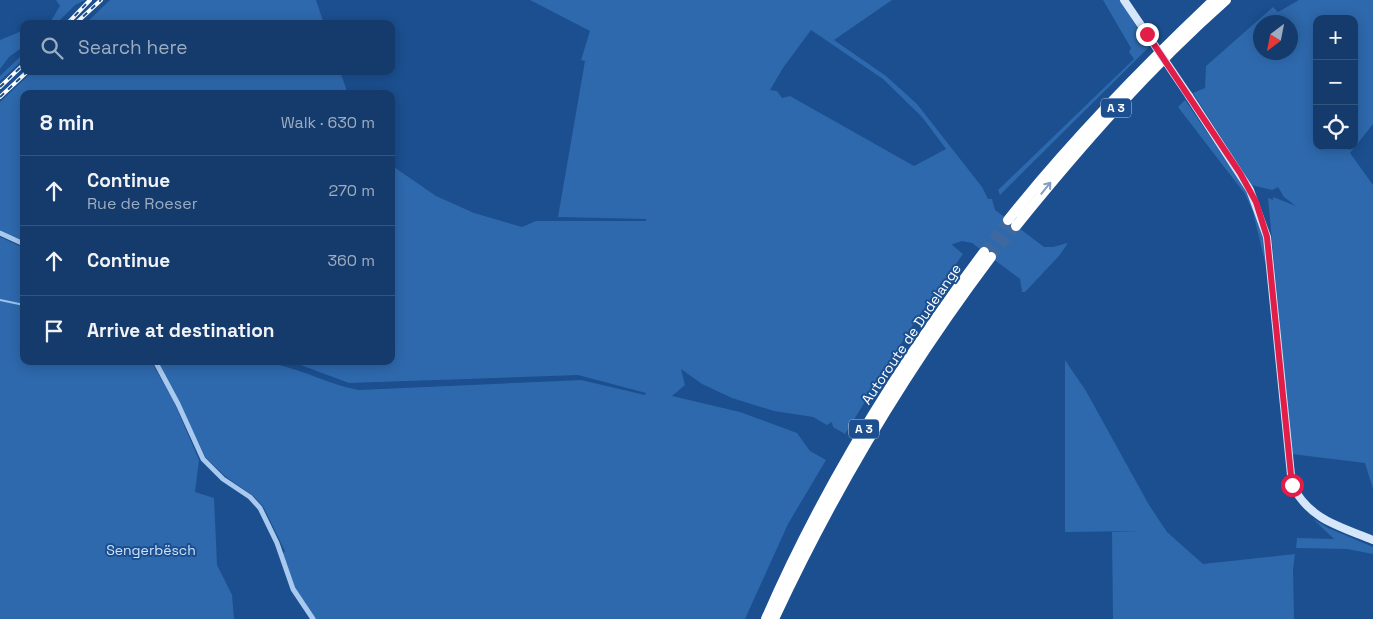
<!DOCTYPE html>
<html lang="en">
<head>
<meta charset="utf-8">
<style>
	body { margin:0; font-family:"Space Grotesk",sans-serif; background:#1d4271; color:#f1f3f6 }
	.controls { position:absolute; right:15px; top:15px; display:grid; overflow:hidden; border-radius:10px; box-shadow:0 2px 12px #0003 }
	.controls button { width:45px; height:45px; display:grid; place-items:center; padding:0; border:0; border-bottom:1px solid #33557e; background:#143b6b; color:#f1f3f6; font:25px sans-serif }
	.compass { position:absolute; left:1253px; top:15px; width:45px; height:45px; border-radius:50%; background:#143b6b; box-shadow:0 2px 12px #0003; rotate:212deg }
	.stop { position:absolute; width:15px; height:15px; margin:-11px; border:4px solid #e11d48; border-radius:50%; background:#fff }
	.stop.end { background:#e11d48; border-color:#fff; box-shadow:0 1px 5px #0008 }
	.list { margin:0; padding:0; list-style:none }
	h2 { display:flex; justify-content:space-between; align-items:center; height:65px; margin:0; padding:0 20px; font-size:21px }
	h2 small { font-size:16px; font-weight:400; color:#9dadc1 }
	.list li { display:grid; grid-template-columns:32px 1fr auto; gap:15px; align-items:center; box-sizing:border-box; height:70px; padding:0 20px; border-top:1px solid #33557e }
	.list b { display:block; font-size:19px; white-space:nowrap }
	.list p { margin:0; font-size:16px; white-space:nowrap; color:#9dadc1 }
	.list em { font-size:16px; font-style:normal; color:#9dadc1 }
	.icon { flex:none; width:28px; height:28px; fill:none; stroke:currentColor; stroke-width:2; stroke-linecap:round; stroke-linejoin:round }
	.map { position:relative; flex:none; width:1373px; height:619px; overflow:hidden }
	.search { position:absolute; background:#143b6b; box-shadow:0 2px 12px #0003; left:20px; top:20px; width:375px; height:55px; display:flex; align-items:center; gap:12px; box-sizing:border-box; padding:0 18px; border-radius:10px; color:#9dadc1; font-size:19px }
	.panel { position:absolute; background:#143b6b; box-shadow:0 2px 12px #0003; left:20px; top:90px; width:375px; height:275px; border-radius:10px }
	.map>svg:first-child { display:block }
	.green { fill:#2e69ad; fill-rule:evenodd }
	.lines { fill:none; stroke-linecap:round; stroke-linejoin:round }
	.stream { stroke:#9cc4f0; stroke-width:2 }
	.motorway-tunnel { stroke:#3d69a0; stroke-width:10; stroke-dasharray:10 5; stroke-linecap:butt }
	.minor { stroke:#a9c9ee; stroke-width:5 }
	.secondary { stroke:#d6e6fa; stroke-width:8 }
	.motorway { stroke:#fff; stroke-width:10 }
	.rail-casing { stroke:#fff; stroke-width:4 }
	.rail { stroke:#1b4f8f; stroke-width:2; stroke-dasharray:5.5; stroke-linecap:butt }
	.secondary-bridge { stroke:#d6e6fa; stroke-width:8 }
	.oneway { stroke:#829ec1 }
	.route { stroke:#e11d48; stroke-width:6 }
	.labels { text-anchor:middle; stroke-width:4; stroke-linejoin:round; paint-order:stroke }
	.shield { fill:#1b4f8f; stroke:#bbcadd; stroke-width:1 }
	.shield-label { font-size:12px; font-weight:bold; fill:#fff }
	.street-label { font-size:14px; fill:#fff; stroke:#1b4f8f }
	.park-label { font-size:14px; fill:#cfe3fa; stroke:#1b4f8f }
</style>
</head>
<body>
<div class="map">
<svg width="1373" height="619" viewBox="0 0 1373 619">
	<rect width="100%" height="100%" fill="#1b4f8f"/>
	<!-- green -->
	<path class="green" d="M56,0H85L75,5L56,24H49L60,6Z
		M110,0H316L324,24H85Z
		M530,0H892L834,40L886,76L917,104L982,187L988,199H992L995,210L1044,247H1053L1068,243L1059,256L1025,292H1022L1020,279L972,243L962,241L953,244L952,245L963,254L912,326L845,434L833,427L832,422L827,425L813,417L774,411L732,398L702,384L681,369L685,385L672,396L740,412L797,433L810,451L826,460L788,524L745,619H313L293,589L281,556L285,551L263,506L252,495L226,477L206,458L158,361L275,364C304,370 330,385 359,390L581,380L645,395L646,393L578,375L349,383L290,361H391V165L436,196L474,213L522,227L536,221H646V219L558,217L585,61L581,60L590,31ZM811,30L883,79L922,117L946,149L914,166L790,96L782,98L777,91L770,90L783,68Z
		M1103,0H1120L1149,47L1000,195L998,190L1134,59L1129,52L1131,48Z
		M1299,0H1373V124L1350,153L1373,185V489L1365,463L1292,454L1268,198L1273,200V197L1296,206L1284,197L1278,187L1272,190L1251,185L1193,93L1205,88L1206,66L1273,7L1278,12ZM1317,19H1354V146H1317ZM1260,22H1290V52H1260Z
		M24,30V46L9,57L0,69V40Z
		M24,53V59L0,81V76Z
		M33,71H340L348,94H24V241L0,230V102Z
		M1185,100L1250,195L1265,244L1269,261L1265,262L1253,212L1245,194L1178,107Z
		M0,237L24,248V361H151L174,402L199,460L195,492L214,498L217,565L232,595L234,619H0Z
		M1065,360L1086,391L1149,505L1167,532L1203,564L1295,554L1293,569L1294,619H1113L1112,532L1138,531L1065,532Z
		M1313,519L1328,528L1373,547V554L1347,549L1296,548L1297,538L1334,539Z"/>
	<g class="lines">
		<!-- stream -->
		<path class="stream" d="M0,300L24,305"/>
		<!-- motorway-tunnel -->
		<path class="motorway-tunnel" d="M984,252L1008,220
			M991,257L1016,226"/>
		<!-- minor -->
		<path class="minor" d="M0,233L24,244
			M155,361L178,404L203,459L223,479L250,497L260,508L277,543L293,589L313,619"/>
		<!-- secondary -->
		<path class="secondary" d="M1124,0L1147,34
			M1189,96L1250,190L1267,237L1292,485C1310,520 1339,526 1373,540"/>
		<!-- motorway -->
		<path class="motorway" d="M1008,220C1071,141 1141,69 1214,0
			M1016,226C1081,146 1149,68 1226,0
			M766,619C823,488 898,366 984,252
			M774,619C834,490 906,370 991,257"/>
		<!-- rail casing -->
		<g class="rail-casing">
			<path id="rail" d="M67,24L90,0
				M75,24L101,0
				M0,87L24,64
				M0,97L28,71"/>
		</g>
		<!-- rail -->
		<use href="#rail" class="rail"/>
		<!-- secondary-bridge -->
		<path class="secondary-bridge" d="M1147,34L1189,96"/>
	</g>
	<!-- one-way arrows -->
	<defs><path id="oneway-shaft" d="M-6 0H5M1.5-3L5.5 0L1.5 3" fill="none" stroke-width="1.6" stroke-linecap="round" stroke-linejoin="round" transform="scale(1.25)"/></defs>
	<use class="oneway" href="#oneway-shaft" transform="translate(1046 188) rotate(-51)"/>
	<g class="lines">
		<!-- route -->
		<path class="route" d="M1147,34L1240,173L1256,202L1267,237L1292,485"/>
	</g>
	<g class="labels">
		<!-- shield labels -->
		<g class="shield">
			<rect x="1101" y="98.5" width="30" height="19" rx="4"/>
			<rect x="849" y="419.5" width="30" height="19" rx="4"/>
		</g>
		<g class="shield-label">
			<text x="1116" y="112">A 3</text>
			<text x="864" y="433">A 3</text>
		</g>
		<!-- street labels -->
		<g class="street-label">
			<text transform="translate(911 334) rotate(-56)" y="5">Autoroute de Dudelange</text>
		</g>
		<!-- park labels -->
		<g class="park-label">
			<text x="151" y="555">Sengerbësch</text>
		</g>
	</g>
</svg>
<div class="controls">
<button>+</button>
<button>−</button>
<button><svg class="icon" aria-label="locate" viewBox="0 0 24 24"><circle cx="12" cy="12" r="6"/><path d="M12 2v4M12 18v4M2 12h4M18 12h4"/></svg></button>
</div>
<svg class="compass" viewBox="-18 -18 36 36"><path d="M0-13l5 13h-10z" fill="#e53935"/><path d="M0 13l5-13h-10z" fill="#9dadc1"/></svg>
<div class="stop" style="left:1292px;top:485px"></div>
<div class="stop end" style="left:1147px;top:34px"></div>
<div class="search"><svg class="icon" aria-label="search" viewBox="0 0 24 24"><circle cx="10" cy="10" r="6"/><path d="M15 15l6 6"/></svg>Search here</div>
<section class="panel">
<h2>8 min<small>Walk · 630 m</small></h2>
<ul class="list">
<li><svg class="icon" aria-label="ahead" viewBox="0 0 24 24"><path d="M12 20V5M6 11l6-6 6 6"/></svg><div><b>Continue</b><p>Rue de Roeser</p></div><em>270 m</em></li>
<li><svg class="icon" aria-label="ahead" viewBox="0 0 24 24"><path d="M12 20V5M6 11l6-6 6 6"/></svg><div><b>Continue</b></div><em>360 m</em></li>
<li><svg class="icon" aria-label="arrive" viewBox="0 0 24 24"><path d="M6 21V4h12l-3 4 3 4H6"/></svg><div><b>Arrive at destination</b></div></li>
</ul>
</section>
</div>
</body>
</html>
